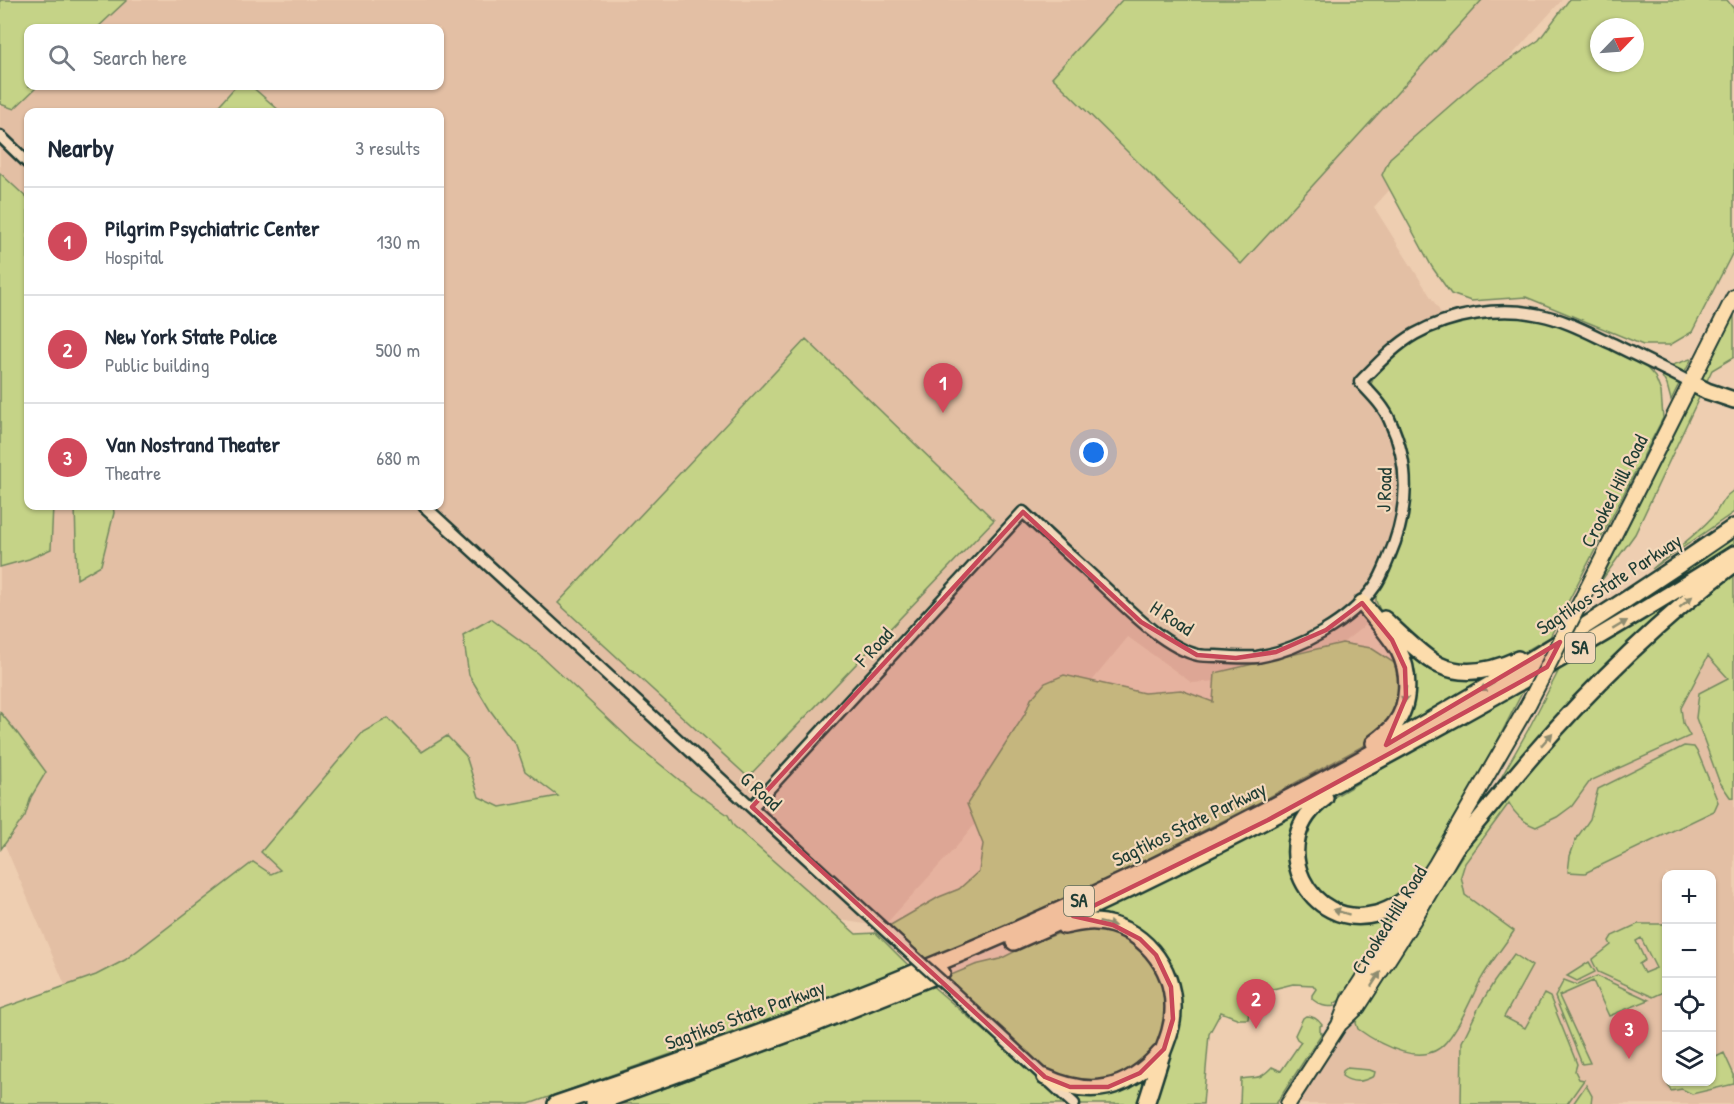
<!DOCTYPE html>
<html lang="en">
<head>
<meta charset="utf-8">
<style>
	body { margin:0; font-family:"Patrick Hand",sans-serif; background:#f6f6f7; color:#1f2937 }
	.controls { position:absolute; right:18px; bottom:18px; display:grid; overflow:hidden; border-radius:12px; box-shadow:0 2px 4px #0004 }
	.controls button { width:54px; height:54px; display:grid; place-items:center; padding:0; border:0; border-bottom:2px solid #e0e1e3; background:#fff; color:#1f2937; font:30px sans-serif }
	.compass { position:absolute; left:1590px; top:18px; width:54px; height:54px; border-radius:50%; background:#fff; box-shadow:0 2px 4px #0004; rotate:65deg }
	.you { position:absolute; left:1094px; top:453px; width:21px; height:21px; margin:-15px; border:4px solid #fff; border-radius:50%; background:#1a73e8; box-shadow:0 0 0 9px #1a73e833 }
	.badge { display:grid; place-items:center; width:39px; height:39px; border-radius:50%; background:#d1495b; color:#fff; font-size:20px; font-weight:700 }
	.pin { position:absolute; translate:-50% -50px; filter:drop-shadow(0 2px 3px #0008) }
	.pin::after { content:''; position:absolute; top:32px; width:21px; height:18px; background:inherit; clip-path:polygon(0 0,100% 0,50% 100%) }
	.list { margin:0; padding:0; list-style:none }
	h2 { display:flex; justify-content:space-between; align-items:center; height:78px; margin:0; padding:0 24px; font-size:26px }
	h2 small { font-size:20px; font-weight:400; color:#747a83 }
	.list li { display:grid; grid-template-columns:39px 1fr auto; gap:18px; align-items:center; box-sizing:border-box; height:108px; padding:0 24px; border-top:2px solid #e0e1e3 }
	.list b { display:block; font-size:22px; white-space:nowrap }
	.list p { margin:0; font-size:20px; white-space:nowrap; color:#747a83 }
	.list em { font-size:20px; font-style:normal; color:#747a83 }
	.icon { flex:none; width:33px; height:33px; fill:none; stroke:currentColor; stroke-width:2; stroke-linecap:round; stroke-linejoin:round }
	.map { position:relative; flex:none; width:1734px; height:1104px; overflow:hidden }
	.search { position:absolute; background:#fff; box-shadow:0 2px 4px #0004; left:24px; top:24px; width:420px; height:66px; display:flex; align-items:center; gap:15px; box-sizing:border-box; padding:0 21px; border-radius:12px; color:#747a83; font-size:22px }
	.panel { position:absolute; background:#fff; box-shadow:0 2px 4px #0004; left:24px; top:108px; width:420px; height:402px; border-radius:12px }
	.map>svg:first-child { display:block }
	.built { fill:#e3bfa4; fill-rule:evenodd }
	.green { fill:#c5d387; stroke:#72885e; stroke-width:1.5; fill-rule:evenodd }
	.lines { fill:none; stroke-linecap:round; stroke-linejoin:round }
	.minor-casing { stroke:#1f3d34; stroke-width:15 }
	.major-casing { stroke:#1f3d34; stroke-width:18 }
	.highway-casing { stroke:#1f3d34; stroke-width:20 }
	.minor { stroke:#f3d8ba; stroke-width:10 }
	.major { stroke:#fcdcac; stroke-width:14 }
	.highway { stroke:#fcdcac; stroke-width:15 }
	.minor-bridge-casing { stroke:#1f3d34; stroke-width:15; stroke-linecap:butt }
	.major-bridge-casing { stroke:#1f3d34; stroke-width:18; stroke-linecap:butt }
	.minor-bridge { stroke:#f3d8ba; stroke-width:10 }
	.major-bridge { stroke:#fcdcac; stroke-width:14 }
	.oneway { fill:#8e8c70 }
	.marked { fill:#c84859; fill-opacity:0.2; stroke:#c84859; stroke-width:4.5; stroke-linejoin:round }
	.labels { text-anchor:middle; stroke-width:4.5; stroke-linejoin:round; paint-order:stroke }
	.shield { fill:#f3d8ba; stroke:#5f6c5c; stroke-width:1.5 }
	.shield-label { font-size:18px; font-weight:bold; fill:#1f3d34 }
	.street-label { font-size:20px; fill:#1f3d34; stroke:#f3d8ba }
</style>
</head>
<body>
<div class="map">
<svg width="1734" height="1104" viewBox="0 0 1734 1104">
	<rect width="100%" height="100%" fill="#eeceb1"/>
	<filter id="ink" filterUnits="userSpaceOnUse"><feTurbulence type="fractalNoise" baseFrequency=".0167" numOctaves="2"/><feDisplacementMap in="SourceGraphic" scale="12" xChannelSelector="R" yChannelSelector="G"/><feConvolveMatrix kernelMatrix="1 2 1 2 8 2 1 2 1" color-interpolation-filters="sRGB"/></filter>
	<g filter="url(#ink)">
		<!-- built -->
		<path class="built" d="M104,0H1562L1374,207L1446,321L1447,507L1392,604L1330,653L1256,678L1192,683L1128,637L958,845L883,927L718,900L72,1001L0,834V107L28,78V86H440V28H76ZM28,112H440V506H28Z
			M1734,565V1104H1290L1419,904L1503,795ZM1666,874H1712V1082H1666Z"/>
		<!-- green -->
		<path class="green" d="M0,0H127L97,28H28V86H38L14,109L0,104Z
			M1122,0H1482L1241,264L1052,77Z
			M1569,0H1727L1734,9V250L1692,332L1670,345H1643L1526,297L1471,301L1451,294L1432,267L1382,175L1390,158L1477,82L1539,40ZM1599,27H1635V63H1599Z
			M236,86H251L281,112H213Z
			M0,173L28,199V506H53L51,549L29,559L0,567Z
			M1734,315V357L1712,370L1635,534L1599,584Z
			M1514,316L1561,324L1625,353L1645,366L1655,377L1661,392L1663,418L1550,637L1524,652L1491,665L1458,667L1428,654L1380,610L1376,601V590L1402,532L1410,497L1408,457L1390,412L1376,394L1371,384C1382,352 1437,327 1468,319C1483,316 1499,317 1514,316Z
			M806,339L994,520L748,777L558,603Z
			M1690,359L1691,360L1671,400L1667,385L1658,370Z
			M1734,490V512L1652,569C1671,553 1698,534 1714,515C1722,504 1721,499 1734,490Z
			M75,506H113L114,513L101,565L77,579Z
			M1734,534V548L1576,645L1577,639Z
			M1734,570V798L1730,797L1719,781L1696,718L1699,693L1728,678L1708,656L1681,708L1683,723L1690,736L1590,781L1572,806L1557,817L1536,827C1523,822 1515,815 1509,803L1465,863L1461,876L1465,895L1514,931C1503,947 1490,963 1480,981C1470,1001 1461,1024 1446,1042C1424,1069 1380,1045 1358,1029L1356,1023L1358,1015L1473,839L1507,794L1562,729L1630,661Z
			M1690,589L1691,593L1493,792L1528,730L1558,672L1524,689L1460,814L1425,872L1410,889L1387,905L1362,913L1337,908L1317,894L1302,872L1299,847L1308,821L1327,801Z
			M491,619L539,654L635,744L692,790L728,815L734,826L856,934L876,933L912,969L529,1104H0V1009L96,975L125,960L253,862L271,874L280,870L261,852L363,732L388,718L422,752L447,736L466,756L479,797L500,807L558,796L525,771L516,745L490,710L469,675L463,635Z
			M1342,643L1371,648L1402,668V700L1387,730L1363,746L1262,801L1138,864L1020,921L927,962L889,926L939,897L959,889L979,871L983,844L967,804L1025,714L1031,699L1045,683L1064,675L1144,693L1181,690L1213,702L1215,673Z
			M1401,644L1419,658L1496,674L1389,738L1410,707Z
			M0,712L18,734L46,772L31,797L25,816L1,849Z
			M1684,746L1694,747L1698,753L1718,802L1714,811L1585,873L1568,872L1570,856L1576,839L1590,819L1598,789Z
			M1308,805L1289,848L1321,911L1401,908L1349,989L1347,988L1345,992L1343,991L1341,994V999L1334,1004L1335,1006C1325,1008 1320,1005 1312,999V995L1316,989L1313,985L1293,984L1269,990L1265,998L1251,996L1248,1019H1239L1221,1012L1209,1034L1203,1104H1150L1177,1009L1158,951L1087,916Z
			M1638,924H1665L1666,928V991L1653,997L1598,972L1592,960L1611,945L1609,941L1612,936ZM1641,938L1656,968L1644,973L1639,964L1645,960L1636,941Z
			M1095,926L1133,940L1160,973L1168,1011L1159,1045L1135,1072L1110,1083L1059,1080L1042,1068L944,978L975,965L1000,959L1032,943L1068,930Z
			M1514,954L1532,966L1504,1017L1525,1028L1544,994L1550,997L1577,1064L1575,1071L1579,1079L1584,1080L1567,1104H1461L1462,1042L1480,1005L1494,982Z
			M1589,962L1595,972L1577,981L1567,976Z
			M1597,976L1649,1000L1609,1016L1593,981L1559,996L1590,1063L1582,1064L1555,997L1564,980L1577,985Z
			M930,984L1016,1058L1065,1104H617L679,1083L905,994L907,997Z
			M1306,1016C1313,1016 1318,1019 1322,1025L1320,1026V1032L1322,1033L1276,1104H1240L1241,1079C1259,1076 1258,1081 1272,1067L1281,1071L1301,1042L1297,1039L1295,1035L1303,1018Z
			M1724,1053L1734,1075V1084L1692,1094L1682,1089L1671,1091L1667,1082H1712V1059Z
			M1347,1068L1370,1070L1375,1072L1374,1076C1363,1082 1353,1084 1342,1076L1343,1071Z
			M1149,1070L1141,1104H1079L1068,1093Z
			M1586,1085L1592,1096L1591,1104H1573Z"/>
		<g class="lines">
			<!-- minor casing -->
			<g class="minor-casing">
				<path id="minor" d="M0,136L28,163
					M424,506L911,954
					M752,807L1023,512C1048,536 1074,559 1100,583C1125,606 1163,647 1198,655C1203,656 1210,656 1216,656C1229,657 1243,658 1257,657C1299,650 1350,622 1375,586C1381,578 1385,567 1389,557C1408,513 1411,466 1390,421C1384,406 1371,394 1360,382C1377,365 1394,346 1415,334C1451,314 1500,306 1540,315C1566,320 1589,333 1613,344C1639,357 1665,369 1691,383
					M951,990L1074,1104"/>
			</g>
			<!-- major casing -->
			<g class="major-casing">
				<path id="major" d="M1583,597L1734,297
					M1341,1023L1358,1007L1414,919L1462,838
					M1288,1104L1339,1025L1348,1001L1436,864L1529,703"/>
			</g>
			<!-- highway casing -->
			<g class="highway-casing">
				<path id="highway" d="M1691,383L1707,391L1734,400
					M1362,603C1374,618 1389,634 1399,651C1410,672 1410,705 1395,724C1390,731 1382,737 1374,743
					M1384,619C1398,632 1424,658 1439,665C1464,677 1494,670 1518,659
					M1325,798C1263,842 1309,932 1376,914C1393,910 1407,898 1420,888
					M1457,846C1483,816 1507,785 1533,755C1593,685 1660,620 1734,564
					M1064,926C1075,924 1085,921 1096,922C1141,925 1175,967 1173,1011C1173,1025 1168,1038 1163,1051C1157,1069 1152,1086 1146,1104
					M1014,942C1157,879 1295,807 1432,731C1534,675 1635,617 1734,554
					M1045,1077C1090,1098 1127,1091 1160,1053
					M556,1104C673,1065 790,1024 904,977C1196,859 1475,707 1734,527
					M594,1104L807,1027L942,973"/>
			</g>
			<!-- minor -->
			<use href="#minor" class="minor"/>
			<!-- major -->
			<use href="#major" class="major"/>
			<!-- highway -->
			<use href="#highway" class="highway"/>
			<!-- minor-bridge casing -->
			<g class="minor-bridge-casing">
				<path id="minor-bridge" d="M911,954L951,990"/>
			</g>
			<!-- major-bridge casing -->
			<g class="major-bridge-casing">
				<path id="major-bridge" d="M1529,703L1583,597"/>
			</g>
			<!-- minor-bridge -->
			<use href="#minor-bridge" class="minor-bridge"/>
			<!-- major-bridge -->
			<use href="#major-bridge" class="major-bridge"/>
		</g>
		<!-- one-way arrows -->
		<defs><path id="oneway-solid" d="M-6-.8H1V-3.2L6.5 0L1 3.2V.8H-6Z" transform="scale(1.5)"/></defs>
		<g class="oneway">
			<use href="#oneway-solid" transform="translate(1686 602) rotate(-41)"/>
			<use href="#oneway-solid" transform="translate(1620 625) rotate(-31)"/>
			<use href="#oneway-solid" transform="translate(1487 687) rotate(149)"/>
			<use href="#oneway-solid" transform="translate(1405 695) rotate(98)"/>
			<use href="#oneway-solid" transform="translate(1547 739) rotate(-48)"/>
			<use href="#oneway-solid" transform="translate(1341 912) rotate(-163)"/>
			<use href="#oneway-solid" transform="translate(1107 924) rotate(13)"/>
			<use href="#oneway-solid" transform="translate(1376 979) rotate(-57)"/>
		</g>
	</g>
	<!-- marked area -->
	<path class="marked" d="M1023,512L1141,622L1197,655L1236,658L1276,652L1326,630L1362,603L1392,640L1405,668L1406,697L1386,745L1560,642L1547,667L1513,686L1268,820L1073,916L1113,925L1140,939L1156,955L1171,987L1173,1019L1164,1049L1140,1073L1108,1087H1070L1045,1077L752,807Z"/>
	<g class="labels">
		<!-- shield labels -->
		<g class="shield">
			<rect x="1565" y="633" width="30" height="30" rx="4.5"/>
			<rect x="1064" y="886" width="30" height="30" rx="4.5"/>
		</g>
		<g class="shield-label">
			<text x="1580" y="654">SA</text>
			<text x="1079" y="907">SA</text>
		</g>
		<!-- street labels -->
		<g class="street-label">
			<text transform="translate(1384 490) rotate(-88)" y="7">J Road</text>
			<text transform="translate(1614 491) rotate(-63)" y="7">Crooked Hill Road</text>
			<text transform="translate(1609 584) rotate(-33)" y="7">Sagtikos State Parkway</text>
			<text transform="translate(1172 618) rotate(33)" y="7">H Road</text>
			<text transform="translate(874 647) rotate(-47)" y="7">F Road</text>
			<text transform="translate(761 791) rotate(42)" y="7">G Road</text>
			<text transform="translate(1189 824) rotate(-26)" y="7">Sagtikos State Parkway</text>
			<text transform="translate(1389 920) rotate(-58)" y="7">Crooked Hill Road</text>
			<text transform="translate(745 1015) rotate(-20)" y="7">Sagtikos State Parkway</text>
		</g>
	</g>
</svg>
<div class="controls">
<button>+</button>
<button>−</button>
<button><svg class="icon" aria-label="locate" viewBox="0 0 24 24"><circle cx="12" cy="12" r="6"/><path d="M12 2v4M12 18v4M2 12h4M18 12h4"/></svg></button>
<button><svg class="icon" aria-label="layers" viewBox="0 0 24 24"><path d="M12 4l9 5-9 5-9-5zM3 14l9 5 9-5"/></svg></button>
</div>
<svg class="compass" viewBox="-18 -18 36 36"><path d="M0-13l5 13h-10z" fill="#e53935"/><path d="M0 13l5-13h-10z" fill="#747a83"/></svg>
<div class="you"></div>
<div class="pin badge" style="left:943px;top:413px">1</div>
<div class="pin badge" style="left:1256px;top:1029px">2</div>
<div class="pin badge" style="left:1629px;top:1059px">3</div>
<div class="search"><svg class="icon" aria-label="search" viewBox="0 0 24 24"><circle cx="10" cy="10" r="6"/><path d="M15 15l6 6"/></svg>Search here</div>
<section class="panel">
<h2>Nearby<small>3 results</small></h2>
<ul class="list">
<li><span class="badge">1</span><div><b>Pilgrim Psychiatric Center</b><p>Hospital</p></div><em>130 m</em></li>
<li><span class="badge">2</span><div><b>New York State Police</b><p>Public building</p></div><em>500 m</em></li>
<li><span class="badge">3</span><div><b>Van Nostrand Theater</b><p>Theatre</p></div><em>680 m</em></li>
</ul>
</section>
</div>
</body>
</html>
